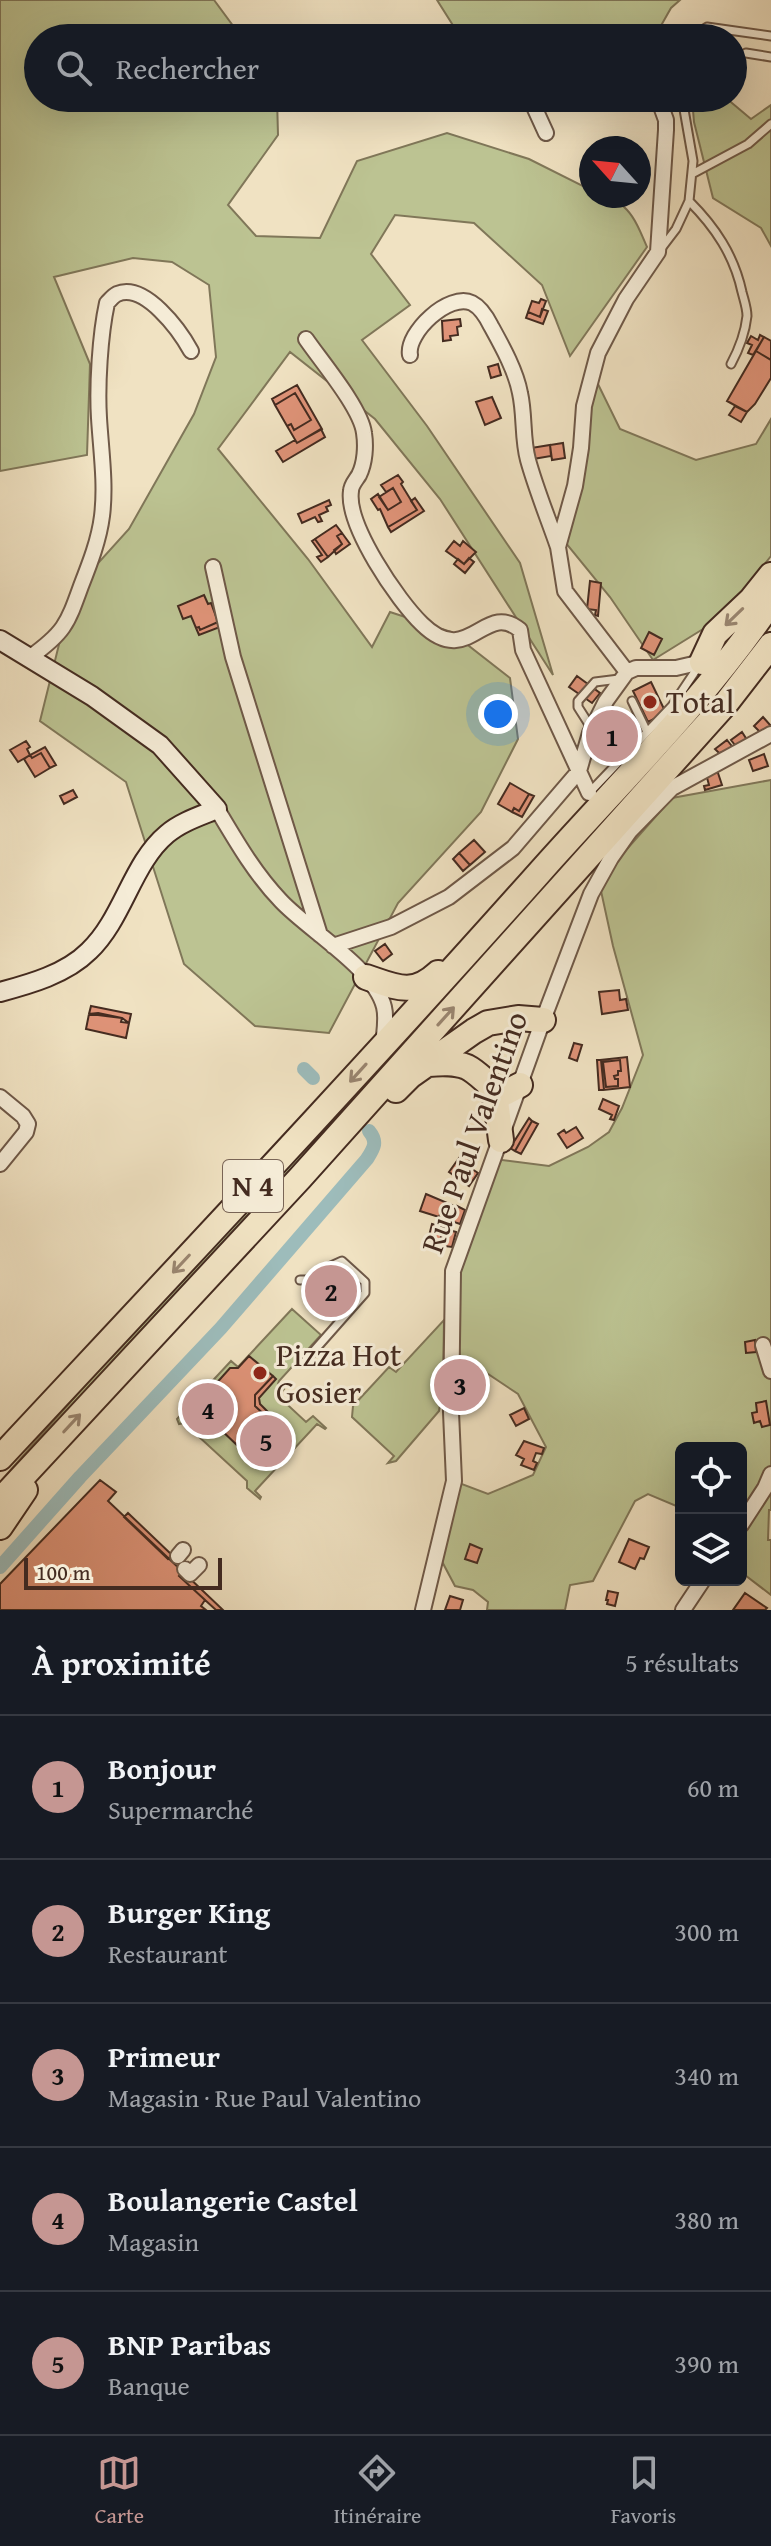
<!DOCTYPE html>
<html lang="fr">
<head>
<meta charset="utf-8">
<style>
	body { margin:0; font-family:"Gentium Book Plus",serif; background:#242831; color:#f1f3f6 }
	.controls { position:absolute; right:24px; bottom:24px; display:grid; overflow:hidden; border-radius:12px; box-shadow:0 8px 32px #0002 }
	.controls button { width:72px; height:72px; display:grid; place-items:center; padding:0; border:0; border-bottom:2px solid #363941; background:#171b24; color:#f1f3f6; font:40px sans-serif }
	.compass { position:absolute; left:579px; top:136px; width:72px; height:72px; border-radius:50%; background:#171b24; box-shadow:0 8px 32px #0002; rotate:297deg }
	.scale { position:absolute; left:24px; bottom:20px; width:198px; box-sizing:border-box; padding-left:8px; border:4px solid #442b20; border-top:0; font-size:22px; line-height:28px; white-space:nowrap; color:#442b20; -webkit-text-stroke:6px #f5ecd7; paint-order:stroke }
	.you { position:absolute; left:498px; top:714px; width:28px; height:28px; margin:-20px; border:6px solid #fff; border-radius:50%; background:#1a73e8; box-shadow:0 0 0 12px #1a73e833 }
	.badge { display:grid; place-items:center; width:52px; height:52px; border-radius:50%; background:#c59692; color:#111; font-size:26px; font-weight:700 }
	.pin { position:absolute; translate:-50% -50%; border:4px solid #fff; box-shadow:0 2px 8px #0006 }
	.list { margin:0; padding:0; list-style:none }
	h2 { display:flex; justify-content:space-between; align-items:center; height:104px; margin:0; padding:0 32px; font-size:34px }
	h2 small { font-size:26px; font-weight:400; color:#9ea1a6 }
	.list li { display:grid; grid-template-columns:52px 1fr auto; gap:24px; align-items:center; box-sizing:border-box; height:144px; padding:0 32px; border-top:2px solid #363941 }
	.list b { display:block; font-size:30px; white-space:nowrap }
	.list p { margin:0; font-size:26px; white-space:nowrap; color:#9ea1a6 }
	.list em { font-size:26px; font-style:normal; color:#9ea1a6 }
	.icon { flex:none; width:44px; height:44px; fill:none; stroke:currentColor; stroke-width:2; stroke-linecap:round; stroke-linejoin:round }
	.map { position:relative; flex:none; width:771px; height:1610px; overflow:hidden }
	.search { position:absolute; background:#171b24; box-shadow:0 8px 32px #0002; left:24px; right:24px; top:24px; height:88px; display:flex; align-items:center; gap:20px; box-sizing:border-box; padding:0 28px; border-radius:44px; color:#9ea1a6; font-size:30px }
	.sheet { height:824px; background:#171b24 }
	nav { display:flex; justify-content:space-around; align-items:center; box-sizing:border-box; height:112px; border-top:2px solid #363941; background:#171b24; font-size:22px; color:#9ea1a6 }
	nav a { display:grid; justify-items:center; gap:4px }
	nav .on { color:#c59692 }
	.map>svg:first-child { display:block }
	.green { fill:#bcc392; stroke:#807759; stroke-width:2 }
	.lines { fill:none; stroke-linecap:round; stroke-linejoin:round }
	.canal { stroke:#9dbcbb; stroke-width:14 }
	.building { fill:#df9378; stroke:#442b20; stroke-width:2; fill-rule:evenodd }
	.lane-casing { stroke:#6f5948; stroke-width:11 }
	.street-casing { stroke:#6f5948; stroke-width:18 }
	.secondary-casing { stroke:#442b20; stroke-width:22 }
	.highway-casing { stroke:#442b20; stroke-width:28 }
	.lane { stroke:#f5ecd7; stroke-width:7 }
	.street { stroke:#f5ecd7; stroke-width:14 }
	.secondary { stroke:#f5ecd7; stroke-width:18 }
	.highway { stroke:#f0e2c2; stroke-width:24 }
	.oneway { stroke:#9a8671 }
	.poi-dot { fill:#8f2418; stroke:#f5ecd7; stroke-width:3 }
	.labels { text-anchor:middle; stroke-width:6; stroke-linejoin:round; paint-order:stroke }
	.shield { fill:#f5ecd7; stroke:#796557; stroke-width:2 }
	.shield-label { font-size:30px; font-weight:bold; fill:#442b20 }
	.poi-label { font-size:32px; fill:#442b20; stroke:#f5ecd7; text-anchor:start }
	.street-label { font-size:32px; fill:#442b20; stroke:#f5ecd7 }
</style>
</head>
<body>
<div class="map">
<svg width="771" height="1610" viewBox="0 0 771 1610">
	<rect width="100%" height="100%" fill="#f0e2c2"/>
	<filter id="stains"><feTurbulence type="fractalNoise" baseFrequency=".0025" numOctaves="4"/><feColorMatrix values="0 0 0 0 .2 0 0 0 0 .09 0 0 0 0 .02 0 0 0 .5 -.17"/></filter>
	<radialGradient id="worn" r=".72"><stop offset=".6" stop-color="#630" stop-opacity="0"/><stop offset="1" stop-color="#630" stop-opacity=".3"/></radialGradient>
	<!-- green -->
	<path class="green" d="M0,0H214L242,38H38V98H277L278,135L228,205L256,236L320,238L357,161L447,133L529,159L591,190V196C627,196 635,219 647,247L570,356L542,285L474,223L395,215L371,254L410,305L362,340L427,426L520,563L553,675L440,499L375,419L290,352L218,449L308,559L372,647L390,612L451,632L510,678L518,739L481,812L398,903L329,1033L255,1026L184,964L126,782L40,721L72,592L129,529L194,414L216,357L209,285L172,262L133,258L54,277L90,364L87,455L0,471Z
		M437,0H680L671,8L654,38H461Z
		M692,98H726L751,119L771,105V246L761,228L713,198L694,122Z
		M595,378L620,429L696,460L756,444L771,419V556L724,616L653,660L610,597L565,542Z
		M771,780V1510H769L768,1540H771V1595L741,1572V1448H681V1508L648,1494L635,1501L593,1581L570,1585L565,1610H487L488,1602L473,1590L455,1586L437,1552L454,1481L488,1494L533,1475L546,1447L518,1394L482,1370L451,1358V1296L494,1159L549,1166L588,1147L609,1132L622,1108L643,1055L613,946L601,891L619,858L672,798Z
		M626,797L296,1166L0,1485V1482L102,1366Z
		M292,1309L321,1335L279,1381L278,1384L284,1389L278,1396L306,1422L313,1416L326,1428L325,1429L317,1424L255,1491L261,1497L260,1499L247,1488V1481L184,1423L179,1424L177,1419L231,1361L238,1367Z
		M444,1320L443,1386L439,1411L396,1461L388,1463L394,1456L352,1417L353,1406L389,1367L396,1372Z"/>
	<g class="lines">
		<!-- canal -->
		<path class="canal" d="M304,1069L313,1078
			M0,1567L80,1477L221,1328L367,1159C374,1148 378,1142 369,1131"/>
	</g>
	<!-- building -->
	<path class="building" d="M541,299L546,301L540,317L528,312L532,301L539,303Z
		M542,309L548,311L543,324L526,318L528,312L540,317Z
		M460,319L461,326L457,327L458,335L450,336L451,340L443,341L442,321Z
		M760,335L764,337L753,355L748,353L752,345L747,343L751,336L758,340Z
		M764,337L771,341V360L756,351Z
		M756,351L771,360V378L755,404L747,412L727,401Z
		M498,364L501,375L491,378L488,367Z
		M297,385L322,429L297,443L287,426L291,424L294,430L311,420L295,393L275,405L272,399Z
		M295,393L311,420L294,430L291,424L287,426L275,405Z
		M492,397L501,418L485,425L476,402Z
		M735,406L747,412L741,422L729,415Z
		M321,429L325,437L283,462L276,451L295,440L297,443Z
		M563,443L565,458L552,460L550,445Z
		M550,445L551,456L533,459L531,448Z
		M398,475L403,482L401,484L417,510L388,527L380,509L378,510L371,499L378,494L388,510L401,502L393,488L386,492L381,485Z
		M393,488L401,502L388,510L379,497Z
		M415,498L424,511L391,532L388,527L417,510L411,501Z
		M329,500L331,505L326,507L328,511L319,515L322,521L318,522L315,517L302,523L298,514Z
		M336,525L342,533L337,536L342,544L328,557L315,539Z
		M342,533L350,544L336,554L334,550L342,544L337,536Z
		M315,539L328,557L321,562L317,557L322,555L312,541Z
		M454,541L460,546L463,541L476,552L464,564L446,551Z
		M469,558L474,562L465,573L454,564L458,559L464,564Z
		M590,581L601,583L598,616L595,615L596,610L587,609Z
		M204,595L208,604L211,603L218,622L200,630L199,627L196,628L191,616L183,619L178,606Z
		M218,622L220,627L199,635L196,628L199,627L200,630Z
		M649,632L662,639L654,655L641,648Z
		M577,676L600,693L592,703L569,687Z
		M651,682L666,713L648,722L633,691Z
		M614,713L632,746L604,762L592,739L604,732L598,722Z
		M763,717L771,726L763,735L754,726Z
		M742,732L749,743L738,749L731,740Z
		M727,740L735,750L719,753L715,749Z
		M26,741L30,747L27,749L30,755L18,762L10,750Z
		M45,747L56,765L50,768L41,753L32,758L30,755Z
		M41,753L50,768L35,777L24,759L30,755L32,758Z
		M764,754L768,766L753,771L749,760Z
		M717,770L722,785L705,790L704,786L709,785L706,774Z
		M510,783L529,794L519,811L514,808L512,812L498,804Z
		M73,790L77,797L64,804L60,796Z
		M529,794L534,796L522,817L512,812L514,808L519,811Z
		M474,840L485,852L470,865L459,853Z
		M459,853L470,865L463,871L453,859Z
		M385,944L392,954L383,961L375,951Z
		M619,990L620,1000L626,999L628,1010L602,1014L599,992Z
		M91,1006L131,1014L129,1023L122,1018L89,1014Z
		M98,1013L122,1018L121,1022L129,1023L126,1038L86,1029L89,1014Z
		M574,1043L582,1045L577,1061L569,1058Z
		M627,1057L630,1087L604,1090L601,1060ZM620,1060L621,1071H618V1075L614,1076L615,1079H618V1086L606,1087L603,1062Z
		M597,1060H601L604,1090H599Z
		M620,1060L621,1071H618V1075L614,1076L615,1079H618V1086L606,1087L603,1062Z
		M603,1099L619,1106L614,1120L610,1119L612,1115L599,1109Z
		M529,1118L532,1121L515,1151L510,1148Z
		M532,1121L538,1124L521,1154L515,1151Z
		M576,1127L583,1138L567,1148L558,1134L564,1130L566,1133Z
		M462,1154L470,1160L466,1165L478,1173L469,1186L449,1172Z
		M426,1194L452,1205L450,1210L443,1207L439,1217L420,1211Z
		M457,1206L465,1210L460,1224L451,1221Z
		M443,1207L450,1210L449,1214L453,1216L451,1221L439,1217Z
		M438,1221L449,1224L444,1246L434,1243L435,1239L440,1240L444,1228L436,1225Z
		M432,1224L444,1228L440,1240L435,1239L434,1243L428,1240Z
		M449,1230L456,1232L452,1247L444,1246Z
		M339,1265L359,1284L338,1306L341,1309L331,1319L305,1296L315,1285L318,1287Z
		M755,1340L756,1352L746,1353L745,1342Z
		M249,1356L273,1376L255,1395V1406L268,1418L239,1447L196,1406L230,1368H238Z
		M273,1376L276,1379L259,1398L260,1404L271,1415L268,1418L255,1406V1395Z
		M465,1376L468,1390L455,1393L453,1382Z
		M766,1401L770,1425L762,1427L760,1421L754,1423L752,1413L757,1412L756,1403Z
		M524,1408L529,1419L516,1426L510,1415Z
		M268,1419L289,1438L264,1464L243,1444Z
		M524,1441L544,1448L542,1454L536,1453L533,1461L537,1463L534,1470L521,1465L524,1459L516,1455Z
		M100,1480L116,1492L108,1501L183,1572L179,1576L205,1600L201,1606L206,1610H0V1584Z
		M128,1513L172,1555L168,1559L124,1517Z
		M629,1539L649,1547L644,1559L640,1558L635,1569L619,1562Z
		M470,1544L482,1549L477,1563L465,1559Z
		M183,1572L223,1610H216L205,1600L179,1576Z
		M608,1591L618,1593L615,1606L607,1604L608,1600H606Z
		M745,1593L767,1608L765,1610H733Z
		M450,1596L463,1600L460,1610H445Z"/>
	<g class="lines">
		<!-- lane casing -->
		<g class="lane-casing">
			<path id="lane" d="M690,38L707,27L771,36
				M746,53L771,57
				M682,98L693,161L689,201
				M692,174L748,144L771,124
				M660,250L676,229L689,201C715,227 734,255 742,292C744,300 747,308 747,316C745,334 739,349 731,364
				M632,701L647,732
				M592,729L578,707V701L595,682L619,679
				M589,793L672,706L700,664
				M300,1280H317L331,1266L342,1261L365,1282V1293L304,1362"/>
		</g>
		<!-- street casing -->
		<g class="street-casing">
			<path id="street" d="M530,98L546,133
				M306,339C321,361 361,408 364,433C366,446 365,463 359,475C356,480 351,485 351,491C346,525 398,601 422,624C469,670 484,600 520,630L523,650L589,793
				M410,355C406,333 449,292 472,303C480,307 487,318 491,326C502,346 516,371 520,393C525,415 522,438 528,460C536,489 548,518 558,547
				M213,567L233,657L320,935
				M29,658C64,633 67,625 81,586C90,563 99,540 102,516C106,484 101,451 99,418C97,386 100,335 107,303C110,300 113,296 117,294C145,282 180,331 191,351
				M627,672L565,591L558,547L575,486L581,448L584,406L598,353L626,299L658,252L666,130V120L658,98
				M217,809C236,841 255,874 281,901C308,930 375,969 384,1007C387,1019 384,1033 383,1045
				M333,946L391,927L449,897L513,848L579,771L590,733L606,701L627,672L636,668H676L702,662
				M0,1097L23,1116L28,1124L26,1132L0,1164
				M763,1345L771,1371
				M741,1525L765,1488L771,1474
				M178,1556L183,1550
				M185,1569L190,1574L199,1565
				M423,1610L454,1481L451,1412L453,1271L543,1020L591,894L611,858L630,831L672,788L771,734
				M683,1610L703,1580"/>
		</g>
		<!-- secondary casing -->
		<g class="secondary-casing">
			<path id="secondary" d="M0,640L92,696L160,745L217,809C200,816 181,822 167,834C132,863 123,919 89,951C66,974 30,984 0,992"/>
		</g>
		<!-- highway casing -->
		<g class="highway-casing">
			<path id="highway" d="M702,662L715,634L751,600L771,575
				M366,977C396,987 412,997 438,973
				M428,1064C441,1063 455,1062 467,1067C481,1074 490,1089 505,1093L520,1085
				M488,1083L496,1101L501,1140
				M396,1090L410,1076L474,1031L488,1023L518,1018L543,1020
				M0,1458C181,1264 363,1071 540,872C618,784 705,700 771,602
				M0,1501L300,1178L727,702L771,645
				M0,1527L25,1490"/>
		</g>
		<!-- lane -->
		<use href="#lane" class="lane"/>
		<!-- street -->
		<use href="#street" class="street"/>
		<!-- secondary -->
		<use href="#secondary" class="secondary"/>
		<!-- highway -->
		<use href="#highway" class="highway"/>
	</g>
	<!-- one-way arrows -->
	<defs><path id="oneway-shaft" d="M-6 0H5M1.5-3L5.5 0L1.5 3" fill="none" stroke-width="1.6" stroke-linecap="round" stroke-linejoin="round" transform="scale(2)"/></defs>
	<g class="oneway">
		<use href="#oneway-shaft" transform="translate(734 617) rotate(136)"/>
		<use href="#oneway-shaft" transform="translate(446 1016) rotate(-48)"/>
		<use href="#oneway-shaft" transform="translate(358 1073) rotate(132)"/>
		<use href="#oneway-shaft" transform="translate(181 1264) rotate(133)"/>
		<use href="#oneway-shaft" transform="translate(72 1423) rotate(-47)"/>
	</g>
	<!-- markers -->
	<g class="poi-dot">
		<circle cx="650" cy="702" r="8"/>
		<circle cx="260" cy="1373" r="8"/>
	</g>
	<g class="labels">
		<!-- shield labels -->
		<rect class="shield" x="223" y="1160" width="60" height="52" rx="6"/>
		<g class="shield-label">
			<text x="253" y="1196">N 4</text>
		</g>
		<!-- poi labels -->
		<g class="poi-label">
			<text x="666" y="713">Total</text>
			<text x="276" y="1366">Pizza Hot<tspan x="276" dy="37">Gosier</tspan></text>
		</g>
		<!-- street labels -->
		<g class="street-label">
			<text transform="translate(474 1132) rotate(-70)" y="11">Rue Paul Valentino</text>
		</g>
	</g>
	<rect width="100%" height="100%" filter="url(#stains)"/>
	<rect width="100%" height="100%" fill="url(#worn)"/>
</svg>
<div class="controls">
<button><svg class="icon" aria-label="locate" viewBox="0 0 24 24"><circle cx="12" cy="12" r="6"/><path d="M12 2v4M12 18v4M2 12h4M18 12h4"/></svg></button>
<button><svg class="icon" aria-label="layers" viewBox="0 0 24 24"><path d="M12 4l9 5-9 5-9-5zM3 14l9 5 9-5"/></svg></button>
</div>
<svg class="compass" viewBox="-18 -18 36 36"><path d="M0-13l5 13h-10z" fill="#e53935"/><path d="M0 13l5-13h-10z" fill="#9ea1a6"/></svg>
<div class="scale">100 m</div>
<div class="you"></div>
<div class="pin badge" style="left:612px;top:736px">1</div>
<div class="pin badge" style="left:331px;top:1291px">2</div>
<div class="pin badge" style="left:460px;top:1385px">3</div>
<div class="pin badge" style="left:208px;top:1409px">4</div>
<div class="pin badge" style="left:266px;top:1441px">5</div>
<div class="search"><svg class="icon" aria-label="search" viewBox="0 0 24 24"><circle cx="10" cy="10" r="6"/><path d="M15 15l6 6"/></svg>Rechercher</div>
</div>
<section class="sheet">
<h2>À proximité<small>5 résultats</small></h2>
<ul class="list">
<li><span class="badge">1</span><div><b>Bonjour</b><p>Supermarché</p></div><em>60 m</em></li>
<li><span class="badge">2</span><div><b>Burger King</b><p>Restaurant</p></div><em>300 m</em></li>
<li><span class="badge">3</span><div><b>Primeur</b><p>Magasin · Rue Paul Valentino</p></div><em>340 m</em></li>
<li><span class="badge">4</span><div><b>Boulangerie Castel</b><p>Magasin</p></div><em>380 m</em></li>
<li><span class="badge">5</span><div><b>BNP Paribas</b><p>Banque</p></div><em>390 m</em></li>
</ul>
</section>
<nav>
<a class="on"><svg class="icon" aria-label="map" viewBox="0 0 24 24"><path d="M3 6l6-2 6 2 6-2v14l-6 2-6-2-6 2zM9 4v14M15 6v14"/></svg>Carte</a>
<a><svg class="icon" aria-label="directions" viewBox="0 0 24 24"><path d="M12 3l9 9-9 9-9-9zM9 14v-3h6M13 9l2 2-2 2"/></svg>Itinéraire</a>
<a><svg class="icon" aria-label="saved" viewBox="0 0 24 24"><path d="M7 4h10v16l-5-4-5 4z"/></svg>Favoris</a>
</nav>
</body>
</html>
